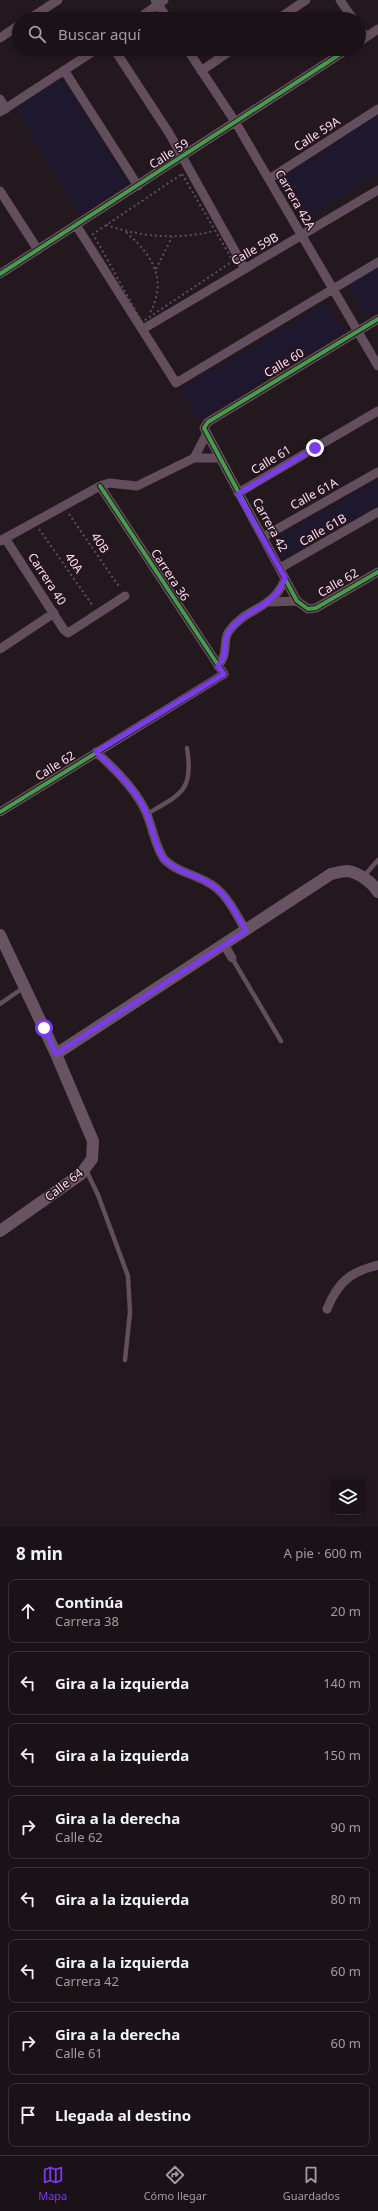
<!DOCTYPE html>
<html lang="es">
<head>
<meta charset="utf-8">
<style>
	body { margin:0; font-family:"Noto Sans",sans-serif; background:#272023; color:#f1f3f6 }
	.controls { position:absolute; right:12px; bottom:12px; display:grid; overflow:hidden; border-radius:8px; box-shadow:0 2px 6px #0003 }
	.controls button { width:36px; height:36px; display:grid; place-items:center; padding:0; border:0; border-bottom:1px solid #383235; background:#1a1216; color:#f1f3f6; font:20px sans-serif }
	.stop { position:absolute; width:12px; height:12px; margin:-9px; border:3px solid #7c3aed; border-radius:50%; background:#fff }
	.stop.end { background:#7c3aed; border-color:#fff; box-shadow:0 1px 4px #0008 }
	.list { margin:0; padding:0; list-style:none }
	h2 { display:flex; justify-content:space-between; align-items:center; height:52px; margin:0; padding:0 16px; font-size:17px }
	h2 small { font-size:13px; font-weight:400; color:#9f9ea1 }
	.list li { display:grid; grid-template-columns:26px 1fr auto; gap:12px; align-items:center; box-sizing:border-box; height:64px; margin:0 8px 8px; padding:0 8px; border:1px solid #383235; border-radius:8px }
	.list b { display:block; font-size:15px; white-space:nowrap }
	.list p { margin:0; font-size:13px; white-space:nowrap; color:#9f9ea1 }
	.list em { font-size:13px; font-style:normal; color:#9f9ea1 }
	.icon { flex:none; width:22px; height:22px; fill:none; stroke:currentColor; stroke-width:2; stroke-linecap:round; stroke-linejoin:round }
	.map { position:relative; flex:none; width:378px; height:1527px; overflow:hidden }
	.search { position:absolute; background:#1a1216; box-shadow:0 2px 6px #0003; left:12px; right:12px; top:12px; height:44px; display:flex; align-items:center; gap:10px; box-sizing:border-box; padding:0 14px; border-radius:22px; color:#9f9ea1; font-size:15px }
	.sheet { height:628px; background:#1a1216 }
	nav { display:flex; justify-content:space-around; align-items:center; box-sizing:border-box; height:56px; border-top:1px solid #383235; background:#1a1216; font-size:11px; color:#9f9ea1 }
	nav a { display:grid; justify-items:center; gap:2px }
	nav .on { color:#7c3aed }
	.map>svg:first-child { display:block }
	.park { fill:#1e182e }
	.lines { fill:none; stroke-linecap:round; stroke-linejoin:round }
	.path { stroke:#5e4f65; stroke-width:2; stroke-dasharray:2 3; stroke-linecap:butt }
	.lane { stroke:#624e5c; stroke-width:4.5 }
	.street { stroke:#624e5c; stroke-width:9 }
	.secondary { stroke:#675361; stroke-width:12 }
	.cycleway-casing { stroke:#27141f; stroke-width:6 }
	.cycleway { stroke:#469c4c; stroke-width:4 }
	.route { stroke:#7c3aed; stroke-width:5 }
	.labels { text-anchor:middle; stroke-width:3; stroke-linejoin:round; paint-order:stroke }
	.street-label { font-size:12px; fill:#fadff0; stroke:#27141f }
</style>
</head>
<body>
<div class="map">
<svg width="378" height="1527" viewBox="0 0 378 1527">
	<rect width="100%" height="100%" fill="#23181e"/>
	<!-- park -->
	<path class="park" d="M62,78L128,183L80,215L15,109Z
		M378,115V174L312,214L286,177Z
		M378,267V310L367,316L349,284Z
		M326,303L344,331L198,420L181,389Z
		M378,480V505L283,559L272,540Z"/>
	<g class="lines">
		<!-- path -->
		<path class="path" d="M182,174L233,261L142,322L93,234Z
			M106,225C142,237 176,240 214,231
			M126,232C152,255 168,279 150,313
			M156,269L172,237
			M69,514L120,588
			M39,529L93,606"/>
		<!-- lane -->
		<path class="lane" d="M147,814C181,794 194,791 187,748
			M364,876L378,860
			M232,958L281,1041
			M0,1004L23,988
			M86,1170L98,1195L128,1276L130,1312L125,1360"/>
		<!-- street -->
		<path class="street" d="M155,0L168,19
			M340,0L353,19
			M29,19L58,0
			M138,19L164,0
			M278,19L306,0
			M359,27L366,37
			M0,38L19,25
			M359,42L378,29
			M114,49L169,133L245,269
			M187,49L236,123L378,366
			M64,70L138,186
			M201,71L233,49
			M0,99L6,109
			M0,112L97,49
			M269,179L378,109
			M0,191L38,250
			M76,225L176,383L378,262
			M0,274L348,49
			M378,319L208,422L204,428L297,601L308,609L316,608L378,572
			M143,329L378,190
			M194,458L206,435
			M238,493L378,411
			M263,537L378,472
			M5,538L64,630L68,633L125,596
			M0,541L100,486L109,483L137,486L194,458H219
			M280,568L378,512
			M270,602L297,601
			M0,649L54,613
			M218,666C220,663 223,659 224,655C226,647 224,638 229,631C246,607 273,610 285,579
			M96,752C114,768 135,789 145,810C152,824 155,847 164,859C175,871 193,874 207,882C226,891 236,914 246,931
			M0,812L224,674L100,486
			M225,946L232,958
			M327,1309C338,1282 350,1272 378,1265"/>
		<!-- secondary -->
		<path class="secondary" d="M0,935L56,1054L93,1141L92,1159L81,1174L0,1231
			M56,1054L331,874C336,873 342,871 347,871C358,872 373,883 378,892"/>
		<!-- cycleway casing -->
		<g class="cycleway-casing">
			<path id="cycleway" d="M0,274L348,49
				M378,319L208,422L204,428L297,601L308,609L316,608L378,572
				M0,812L224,674L100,486"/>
		</g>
		<!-- cycleway -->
		<use href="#cycleway" class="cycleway"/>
	</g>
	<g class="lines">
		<!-- route -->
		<path class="route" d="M44,1028L56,1054L246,931C236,914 226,891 207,882C193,874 175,871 164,859C155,848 152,824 145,810C135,789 114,768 96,752L224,674L218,666C220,663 223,659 224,655C226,647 224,638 229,631C246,607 273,610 285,578L238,494L315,448"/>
	</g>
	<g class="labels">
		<!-- street labels -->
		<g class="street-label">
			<text transform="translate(317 134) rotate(-33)" y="4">Calle 59A</text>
			<text transform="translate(169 154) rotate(-33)" y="4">Calle 59</text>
			<text transform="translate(295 200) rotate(60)" y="4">Carrera 42A</text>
			<text transform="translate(255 249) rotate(-30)" y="4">Calle 59B</text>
			<text transform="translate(284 363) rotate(-31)" y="4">Calle 60</text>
			<text transform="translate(271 460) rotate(-31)" y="4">Calle 61</text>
			<text transform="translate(314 494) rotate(-29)" y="4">Calle 61A</text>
			<text transform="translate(270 525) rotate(61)" y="4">Carrera 42</text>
			<text transform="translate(323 530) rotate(-30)" y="4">Calle 61B</text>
			<text transform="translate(100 543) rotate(56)" y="4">40B</text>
			<text transform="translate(74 563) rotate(55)" y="4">40A</text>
			<text transform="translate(170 575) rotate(57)" y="4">Carrera 36</text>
			<text transform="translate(47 579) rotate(57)" y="4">Carrera 40</text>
			<text transform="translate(338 583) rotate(-30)" y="4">Calle 62</text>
			<text transform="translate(55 766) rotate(-32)" y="4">Calle 62</text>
			<text transform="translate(64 1185) rotate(-38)" y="4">Calle 64</text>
		</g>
	</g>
</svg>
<div class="controls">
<button><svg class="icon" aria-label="layers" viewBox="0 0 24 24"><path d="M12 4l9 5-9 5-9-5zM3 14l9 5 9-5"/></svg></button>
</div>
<div class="stop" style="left:44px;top:1028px"></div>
<div class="stop end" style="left:315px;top:448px"></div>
<div class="search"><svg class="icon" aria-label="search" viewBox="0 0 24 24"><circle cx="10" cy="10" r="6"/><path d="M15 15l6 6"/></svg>Buscar aquí</div>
</div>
<section class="sheet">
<h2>8 min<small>A pie · 600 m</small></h2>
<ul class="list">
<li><svg class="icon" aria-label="ahead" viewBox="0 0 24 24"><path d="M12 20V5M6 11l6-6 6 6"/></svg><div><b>Continúa</b><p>Carrera 38</p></div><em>20 m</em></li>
<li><svg class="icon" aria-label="left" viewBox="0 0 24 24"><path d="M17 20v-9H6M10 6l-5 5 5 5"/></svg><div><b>Gira a la izquierda</b></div><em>140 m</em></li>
<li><svg class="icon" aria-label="left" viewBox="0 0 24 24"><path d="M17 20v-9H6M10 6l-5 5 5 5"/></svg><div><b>Gira a la izquierda</b></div><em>150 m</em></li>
<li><svg class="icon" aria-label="right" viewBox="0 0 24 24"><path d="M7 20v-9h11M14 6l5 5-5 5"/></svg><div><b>Gira a la derecha</b><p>Calle 62</p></div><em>90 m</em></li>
<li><svg class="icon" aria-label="left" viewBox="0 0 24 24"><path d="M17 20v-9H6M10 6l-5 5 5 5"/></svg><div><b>Gira a la izquierda</b></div><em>80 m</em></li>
<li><svg class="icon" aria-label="left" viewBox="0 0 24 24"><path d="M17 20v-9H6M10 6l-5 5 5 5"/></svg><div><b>Gira a la izquierda</b><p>Carrera 42</p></div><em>60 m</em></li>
<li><svg class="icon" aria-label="right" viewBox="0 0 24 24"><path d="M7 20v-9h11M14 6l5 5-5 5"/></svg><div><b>Gira a la derecha</b><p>Calle 61</p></div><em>60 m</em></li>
<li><svg class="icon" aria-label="arrive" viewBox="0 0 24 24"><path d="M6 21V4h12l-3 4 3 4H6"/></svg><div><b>Llegada al destino</b></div></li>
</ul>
</section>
<nav>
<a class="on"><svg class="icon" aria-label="map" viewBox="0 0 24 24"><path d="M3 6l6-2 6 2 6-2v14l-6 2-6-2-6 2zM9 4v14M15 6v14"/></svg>Mapa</a>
<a><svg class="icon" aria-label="directions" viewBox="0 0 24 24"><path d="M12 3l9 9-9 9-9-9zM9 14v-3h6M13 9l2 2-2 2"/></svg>Cómo llegar</a>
<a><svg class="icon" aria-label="saved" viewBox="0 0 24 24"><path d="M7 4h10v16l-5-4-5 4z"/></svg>Guardados</a>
</nav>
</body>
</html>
